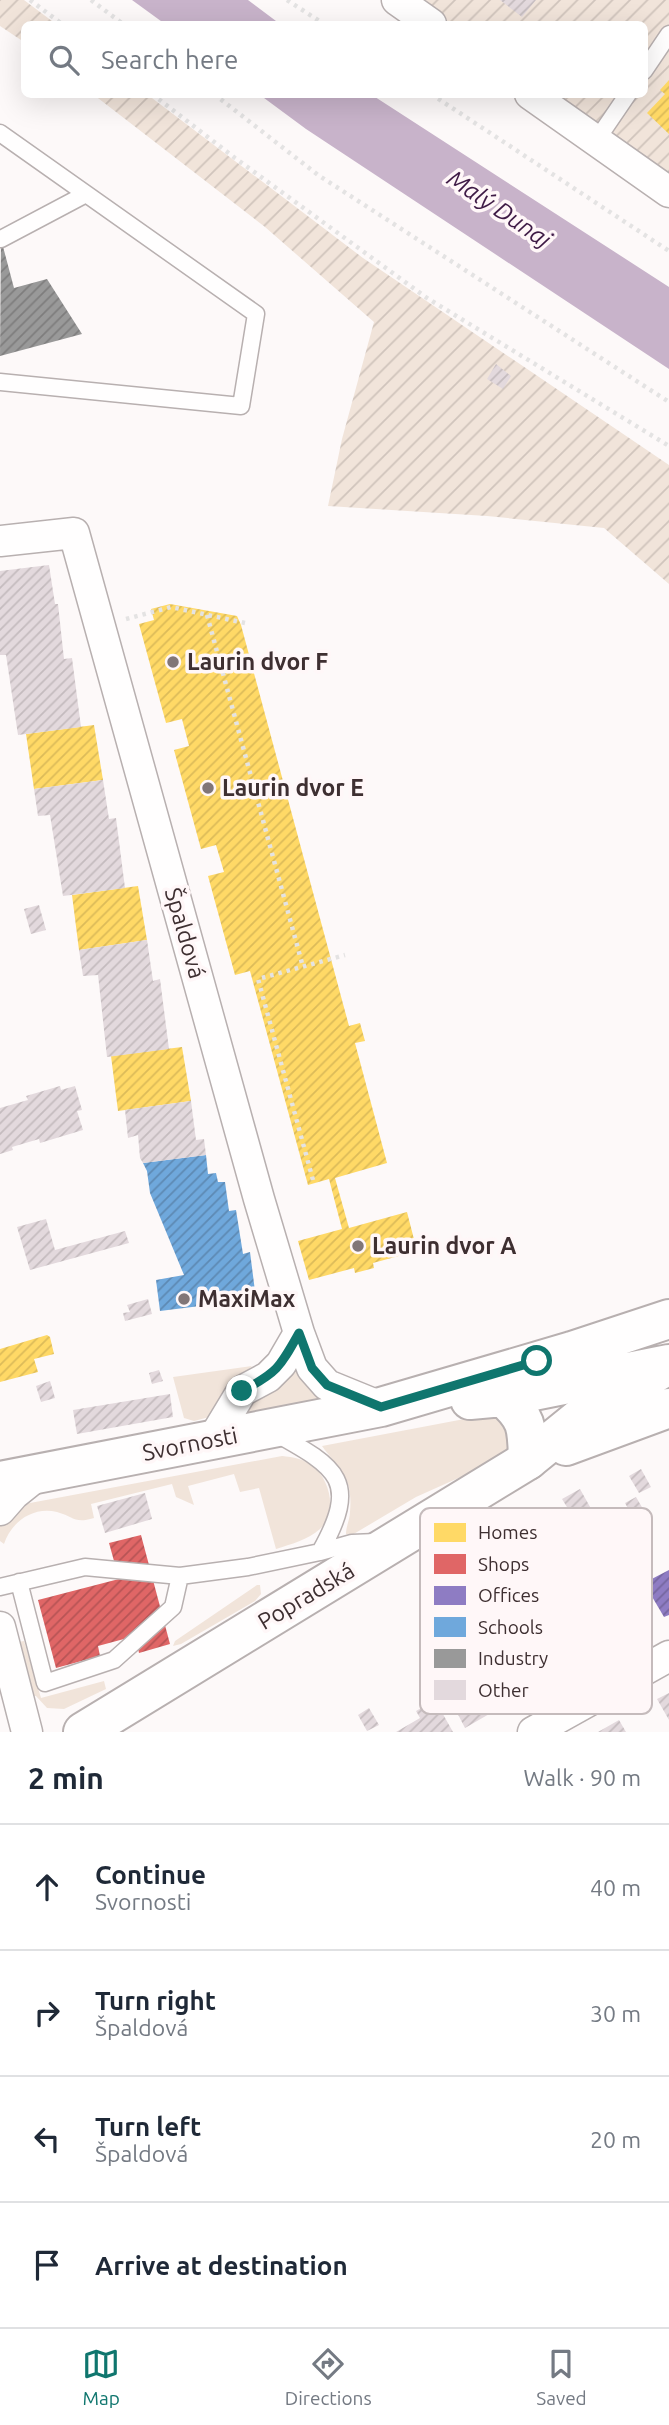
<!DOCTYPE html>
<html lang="en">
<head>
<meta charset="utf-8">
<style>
	body { margin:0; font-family:Ubuntu,sans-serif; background:#f6f6f7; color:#1f2937 }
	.stop { position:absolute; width:21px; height:21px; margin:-16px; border:5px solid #0f766e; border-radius:50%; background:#fff }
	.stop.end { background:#0f766e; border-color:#fff; box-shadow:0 2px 7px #0008 }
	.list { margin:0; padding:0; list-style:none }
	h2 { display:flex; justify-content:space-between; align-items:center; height:91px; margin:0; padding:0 28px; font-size:30px }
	h2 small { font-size:23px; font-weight:400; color:#747a83 }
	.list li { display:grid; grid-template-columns:46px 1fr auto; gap:21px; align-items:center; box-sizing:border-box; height:126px; padding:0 28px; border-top:2px solid #e0e1e3 }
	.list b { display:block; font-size:26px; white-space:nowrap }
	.list p { margin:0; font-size:23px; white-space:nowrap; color:#747a83 }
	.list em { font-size:23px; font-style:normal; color:#747a83 }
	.icon { flex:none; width:38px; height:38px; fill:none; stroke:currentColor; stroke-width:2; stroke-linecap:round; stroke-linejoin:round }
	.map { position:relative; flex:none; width:669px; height:1732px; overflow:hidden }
	.search { position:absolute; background:#fff; box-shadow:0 7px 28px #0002; left:21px; right:21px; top:21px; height:77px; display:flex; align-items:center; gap:18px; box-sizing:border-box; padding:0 24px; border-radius:10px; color:#747a83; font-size:26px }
	.sheet { height:595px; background:#fff }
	nav { display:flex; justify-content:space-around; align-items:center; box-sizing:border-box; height:98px; border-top:2px solid #e0e1e3; background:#fff; font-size:19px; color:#747a83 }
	nav a { display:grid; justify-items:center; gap:4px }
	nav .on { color:#0f766e }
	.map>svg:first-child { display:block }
	.grass { fill:#f1e4da }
	.garden { fill:url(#garden-furrows) }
	.water { fill:#c8b3ca }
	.homes { fill:url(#homes-hatch) }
	.shops { fill:url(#shops-hatch) }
	.offices { fill:url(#offices-hatch) }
	.schools { fill:url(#schools-hatch) }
	.industry { fill:url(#industry-hatch) }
	.building { fill:url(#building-hatch) }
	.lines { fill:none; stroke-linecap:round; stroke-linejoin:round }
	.lane-casing { stroke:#b8b0b0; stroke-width:19 }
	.street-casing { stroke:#b8b0b0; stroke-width:33 }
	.secondary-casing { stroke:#b8b0b0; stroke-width:42 }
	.primary-casing { stroke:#b8b0b0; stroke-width:42 }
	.path { stroke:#e4e3e3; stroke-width:4.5; stroke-dasharray:3.5 5; stroke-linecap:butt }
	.lane { stroke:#fffefe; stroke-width:16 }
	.street { stroke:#fffefe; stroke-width:30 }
	.secondary { stroke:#fffefe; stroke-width:38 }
	.primary { stroke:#fffefe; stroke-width:38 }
	.route { stroke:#0f766e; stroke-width:9 }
	.poi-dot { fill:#817677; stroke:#fff7f8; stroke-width:2.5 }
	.labels { text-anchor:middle; stroke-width:7; stroke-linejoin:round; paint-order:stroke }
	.poi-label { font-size:23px; font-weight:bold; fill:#3e2f31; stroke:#fff7f8; text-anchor:start }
	.street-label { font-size:23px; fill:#3e2f31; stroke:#fff7f8 }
	.water-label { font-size:24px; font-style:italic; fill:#3f1b46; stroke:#fff7f8 }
	.key { fill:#fff7f8; stroke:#c5bbbc; stroke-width:2 }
	.key-label { font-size:19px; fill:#3e2f31 }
</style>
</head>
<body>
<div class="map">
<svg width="669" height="1732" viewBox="0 0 669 1732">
	<defs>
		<pattern id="garden-furrows" width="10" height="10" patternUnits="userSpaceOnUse" patternTransform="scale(1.75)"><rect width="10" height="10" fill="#f1e4da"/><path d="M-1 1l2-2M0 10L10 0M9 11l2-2" fill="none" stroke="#d0c4bc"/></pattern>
		<pattern id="homes-hatch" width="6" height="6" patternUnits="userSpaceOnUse" patternTransform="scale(1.75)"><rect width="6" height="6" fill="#ffd966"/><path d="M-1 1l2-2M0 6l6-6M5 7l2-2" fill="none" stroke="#dcbb59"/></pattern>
		<pattern id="shops-hatch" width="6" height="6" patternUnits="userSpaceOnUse" patternTransform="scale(1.75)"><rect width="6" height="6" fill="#e06666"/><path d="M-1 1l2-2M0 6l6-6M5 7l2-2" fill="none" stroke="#b75455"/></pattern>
		<pattern id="offices-hatch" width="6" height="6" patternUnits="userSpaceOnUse" patternTransform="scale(1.75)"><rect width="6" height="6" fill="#8e7cc3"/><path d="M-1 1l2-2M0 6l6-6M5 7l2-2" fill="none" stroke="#75669f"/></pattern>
		<pattern id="schools-hatch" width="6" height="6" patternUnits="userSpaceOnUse" patternTransform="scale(1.75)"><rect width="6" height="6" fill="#6fa8dc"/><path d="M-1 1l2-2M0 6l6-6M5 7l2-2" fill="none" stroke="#5d89b3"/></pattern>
		<pattern id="industry-hatch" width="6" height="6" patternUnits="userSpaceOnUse" patternTransform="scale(1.75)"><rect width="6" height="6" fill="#999"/><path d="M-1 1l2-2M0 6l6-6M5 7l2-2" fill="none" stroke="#7e7d7d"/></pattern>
		<pattern id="building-hatch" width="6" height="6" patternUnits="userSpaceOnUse" patternTransform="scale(1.75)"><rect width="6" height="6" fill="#e3d9dd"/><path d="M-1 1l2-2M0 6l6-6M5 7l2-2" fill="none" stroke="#c4bbbe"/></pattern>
	</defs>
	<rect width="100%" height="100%" fill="#fdf9f9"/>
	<!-- grass -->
	<path class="grass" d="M297,1362L333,1398L245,1416L248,1400Z
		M252,1366L239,1378L213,1416L194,1421L184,1418L173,1377Z
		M496,1413L516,1438L503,1458L416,1497L352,1535L346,1534C346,1526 350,1519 350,1512C353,1476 341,1472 322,1446Z
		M282,1456C293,1457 304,1459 313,1466C330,1480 338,1512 320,1529C308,1540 291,1544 276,1549L259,1488L240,1492L234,1474L188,1486L194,1505L176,1497L172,1484L91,1504L94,1518C74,1524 75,1517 57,1512C33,1506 11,1522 4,1544L0,1541V1524L18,1507L30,1503Z
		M257,1585H260L261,1594L255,1601L181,1644L173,1646L175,1641Z
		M24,1641L41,1698L104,1681L106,1689L64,1709L47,1708L36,1696H32L18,1642Z"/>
	<!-- garden -->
	<path class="garden" d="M0,0H24L56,24H24V42L0,26Z
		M416,0H669V174L553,95L644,94V24H452Z
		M94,95H148L363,258L669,465V584L604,528L487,516L328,506L342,439L374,322L265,227Z"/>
	<!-- water -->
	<path class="water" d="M132,0H248L280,24H165Z
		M260,95H372L669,287V369L306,129Z"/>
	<!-- homes -->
	<path class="homes" d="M669,80V134L647,113L665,94L660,90Z
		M170,604L237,616L241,625L349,1026L360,1023L365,1041L355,1043L387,1163L335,1178L349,1228L407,1212L417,1251L373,1263L374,1268L355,1273L354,1268L309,1280L298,1241L342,1229L329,1179L308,1185L250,971L235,975L208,876L224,872L216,845L201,849L174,750L189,746L182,719L166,723L139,624L154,620L151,609Z
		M94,725L103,780L34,789L26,734Z
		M138,886L147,940L79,950L72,895Z
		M182,1047L191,1101L118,1111L111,1056Z
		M47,1335L50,1337L54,1354L34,1359L38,1372L0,1382V1349Z"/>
	<!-- shops -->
	<path class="shops" d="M141,1535L170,1644L139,1653L135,1636L98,1646L100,1656L56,1668L38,1600L119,1579L109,1543Z"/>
	<!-- offices -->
	<path class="offices" d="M669,1570V1615L664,1617L644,1583Z"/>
	<!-- schools -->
	<path class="schools" d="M206,1155L208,1174L216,1173L218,1182H225L229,1211L236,1210L243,1254L250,1252L256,1299L160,1311L156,1280L184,1275L150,1193L147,1171L143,1163Z"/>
	<!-- industry -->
	<path class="industry" d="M1,239L14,288L47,279L82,334L0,356Z"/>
	<!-- building -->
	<path class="building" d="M500,0H536L522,17Z
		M496,364L511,376L503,389L487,379Z
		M49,565L55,604H58L64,659L72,658L81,727L18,735L6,655H0V571Z
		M103,780L109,819L116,818L125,888L63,896L50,815L38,816L34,789Z
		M39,905L46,930L31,934L24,909Z
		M147,940L153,981L160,979L169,1049L107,1057L98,975L83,976L79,950Z
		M60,1086L61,1090L75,1086L82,1110L77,1111L83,1130L40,1143L39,1139L12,1147L13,1150L0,1154V1108L28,1100L26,1096Z
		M191,1101L196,1140L204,1139L206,1155L143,1163L140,1158L138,1135L128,1138L125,1110Z
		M46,1219L55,1250L125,1231L129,1243L30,1270L17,1227Z
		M148,1299L152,1314L125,1321L123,1313L130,1312L127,1305Z
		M159,1370L163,1381L152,1384L149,1373Z
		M50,1381L55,1398L41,1402L36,1386Z
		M170,1394L173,1417L77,1434L73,1410Z
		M641,1469L651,1487L639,1493L629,1476Z
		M580,1489L603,1530L559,1556L543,1528L570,1512L562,1499Z
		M145,1493L152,1519L105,1533L97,1506Z
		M636,1497L646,1514L635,1521L625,1503Z
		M489,1680L503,1706L465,1728L451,1701Z
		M669,1693V1720L657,1699Z
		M435,1700L453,1732H396L420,1718L416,1711Z
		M369,1708L379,1725L367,1731L358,1715Z
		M619,1720L626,1732H598Z"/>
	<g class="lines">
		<!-- lane casing -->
		<g class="lane-casing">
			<path id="lane" d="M644,71L669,34
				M0,133L256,314L241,406L0,382
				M596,141L628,94
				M1,239L86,194
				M320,1552L352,1543L376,1542
				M19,1582L45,1683L114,1660L173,1607L180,1576
				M0,1587L85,1567L180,1576L248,1567L320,1552C360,1481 338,1468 275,1433"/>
		</g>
		<!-- street casing -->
		<g class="street-casing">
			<path id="street" d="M397,0L431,24
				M530,94L669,192
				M0,541L74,533L259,1199L299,1333L312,1368L327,1385L381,1407
				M213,1439L242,1391L268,1377L281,1364L299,1333
				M0,1510L14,1494L39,1474
				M0,1627L27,1732
				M533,1732L669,1656"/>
		</g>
		<!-- secondary casing -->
		<g class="secondary-casing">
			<path id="secondary" d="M566,1446L669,1408
				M83,1732L528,1460L581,1417L665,1367"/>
		</g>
		<!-- primary casing -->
		<g class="primary-casing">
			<path id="primary" d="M503,1397C528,1419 527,1428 528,1460
				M470,1400L503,1397L669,1364
				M0,1481L381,1407L572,1351L669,1319"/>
		</g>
		<!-- path -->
		<path class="path" d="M30,0L62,24
			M91,0L123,24
			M287,0L324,24
			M152,94L235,158L427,298L669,446
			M214,94L318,175L669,402
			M431,94L669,251
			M207,615L303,967
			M126,619L171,607L245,623
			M313,1180L258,979L345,955"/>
		<!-- lane -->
		<use href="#lane" class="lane"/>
		<!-- street -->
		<use href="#street" class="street"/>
		<!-- secondary -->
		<use href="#secondary" class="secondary"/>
		<!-- primary -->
		<use href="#primary" class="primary"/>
	</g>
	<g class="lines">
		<!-- route -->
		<path class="route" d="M242,1391C278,1372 280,1367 299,1333L312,1368L327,1385L381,1407L537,1361"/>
	</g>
	<!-- markers -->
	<g class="poi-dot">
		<circle cx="173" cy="662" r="7"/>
		<circle cx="208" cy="788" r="7"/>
		<circle cx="358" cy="1246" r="7"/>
		<circle cx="184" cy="1299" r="7"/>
	</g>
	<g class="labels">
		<!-- poi labels -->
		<g class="poi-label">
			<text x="187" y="670">Laurin dvor F</text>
			<text x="222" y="796">Laurin dvor E</text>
			<text x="372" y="1254">Laurin dvor A</text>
			<text x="198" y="1307">MaxiMax</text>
		</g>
		<!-- street labels -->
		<g class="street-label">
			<text transform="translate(185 933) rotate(74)" y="8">Špaldová</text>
			<text transform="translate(190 1444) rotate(-11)" y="8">Svornosti</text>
			<text transform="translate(306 1596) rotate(-31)" y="8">Popradská</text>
		</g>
		<!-- water labels -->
		<g class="water-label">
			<text transform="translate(499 209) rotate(34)" y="8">Malý Dunaj</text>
		</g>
	</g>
	<!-- legend -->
	<rect x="420" y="1508" width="232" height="206" rx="10" class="key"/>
	<rect x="434" y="1523" width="32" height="19" fill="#ffd966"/>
	<rect x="434" y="1554" width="32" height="20" fill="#e06666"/>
	<rect x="434" y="1586" width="32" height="19" fill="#8e7cc3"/>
	<rect x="434" y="1617" width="32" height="20" fill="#6fa8dc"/>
	<rect x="434" y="1649" width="32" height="19" fill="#999"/>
	<rect x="434" y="1680" width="32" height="20" fill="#e3d9dd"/>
	<g class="key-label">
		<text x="478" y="1539">Homes</text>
		<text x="478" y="1571">Shops</text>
		<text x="478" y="1602">Offices</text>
		<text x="478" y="1634">Schools</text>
		<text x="478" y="1665">Industry</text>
		<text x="478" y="1697">Other</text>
	</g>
</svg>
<div class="stop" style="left:537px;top:1361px"></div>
<div class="stop end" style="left:242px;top:1391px"></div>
<div class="search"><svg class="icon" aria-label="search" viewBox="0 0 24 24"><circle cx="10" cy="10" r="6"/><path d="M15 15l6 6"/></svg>Search here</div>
</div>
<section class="sheet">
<h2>2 min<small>Walk · 90 m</small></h2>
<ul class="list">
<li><svg class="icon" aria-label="ahead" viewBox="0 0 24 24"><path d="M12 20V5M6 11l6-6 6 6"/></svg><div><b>Continue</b><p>Svornosti</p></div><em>40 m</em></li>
<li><svg class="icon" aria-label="right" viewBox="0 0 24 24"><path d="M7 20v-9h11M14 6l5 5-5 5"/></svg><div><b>Turn right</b><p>Špaldová</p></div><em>30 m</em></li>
<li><svg class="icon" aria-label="left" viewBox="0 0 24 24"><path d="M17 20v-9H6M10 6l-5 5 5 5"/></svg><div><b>Turn left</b><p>Špaldová</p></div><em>20 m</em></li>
<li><svg class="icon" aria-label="arrive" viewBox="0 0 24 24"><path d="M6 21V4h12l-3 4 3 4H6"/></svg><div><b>Arrive at destination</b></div></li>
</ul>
</section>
<nav>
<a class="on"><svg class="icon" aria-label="map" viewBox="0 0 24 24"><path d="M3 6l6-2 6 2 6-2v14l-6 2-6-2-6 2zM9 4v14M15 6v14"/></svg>Map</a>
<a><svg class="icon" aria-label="directions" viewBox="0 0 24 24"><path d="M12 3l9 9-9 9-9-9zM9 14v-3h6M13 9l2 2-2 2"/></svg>Directions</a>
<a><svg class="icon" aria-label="saved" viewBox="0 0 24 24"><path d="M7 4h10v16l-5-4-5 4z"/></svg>Saved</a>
</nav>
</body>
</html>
